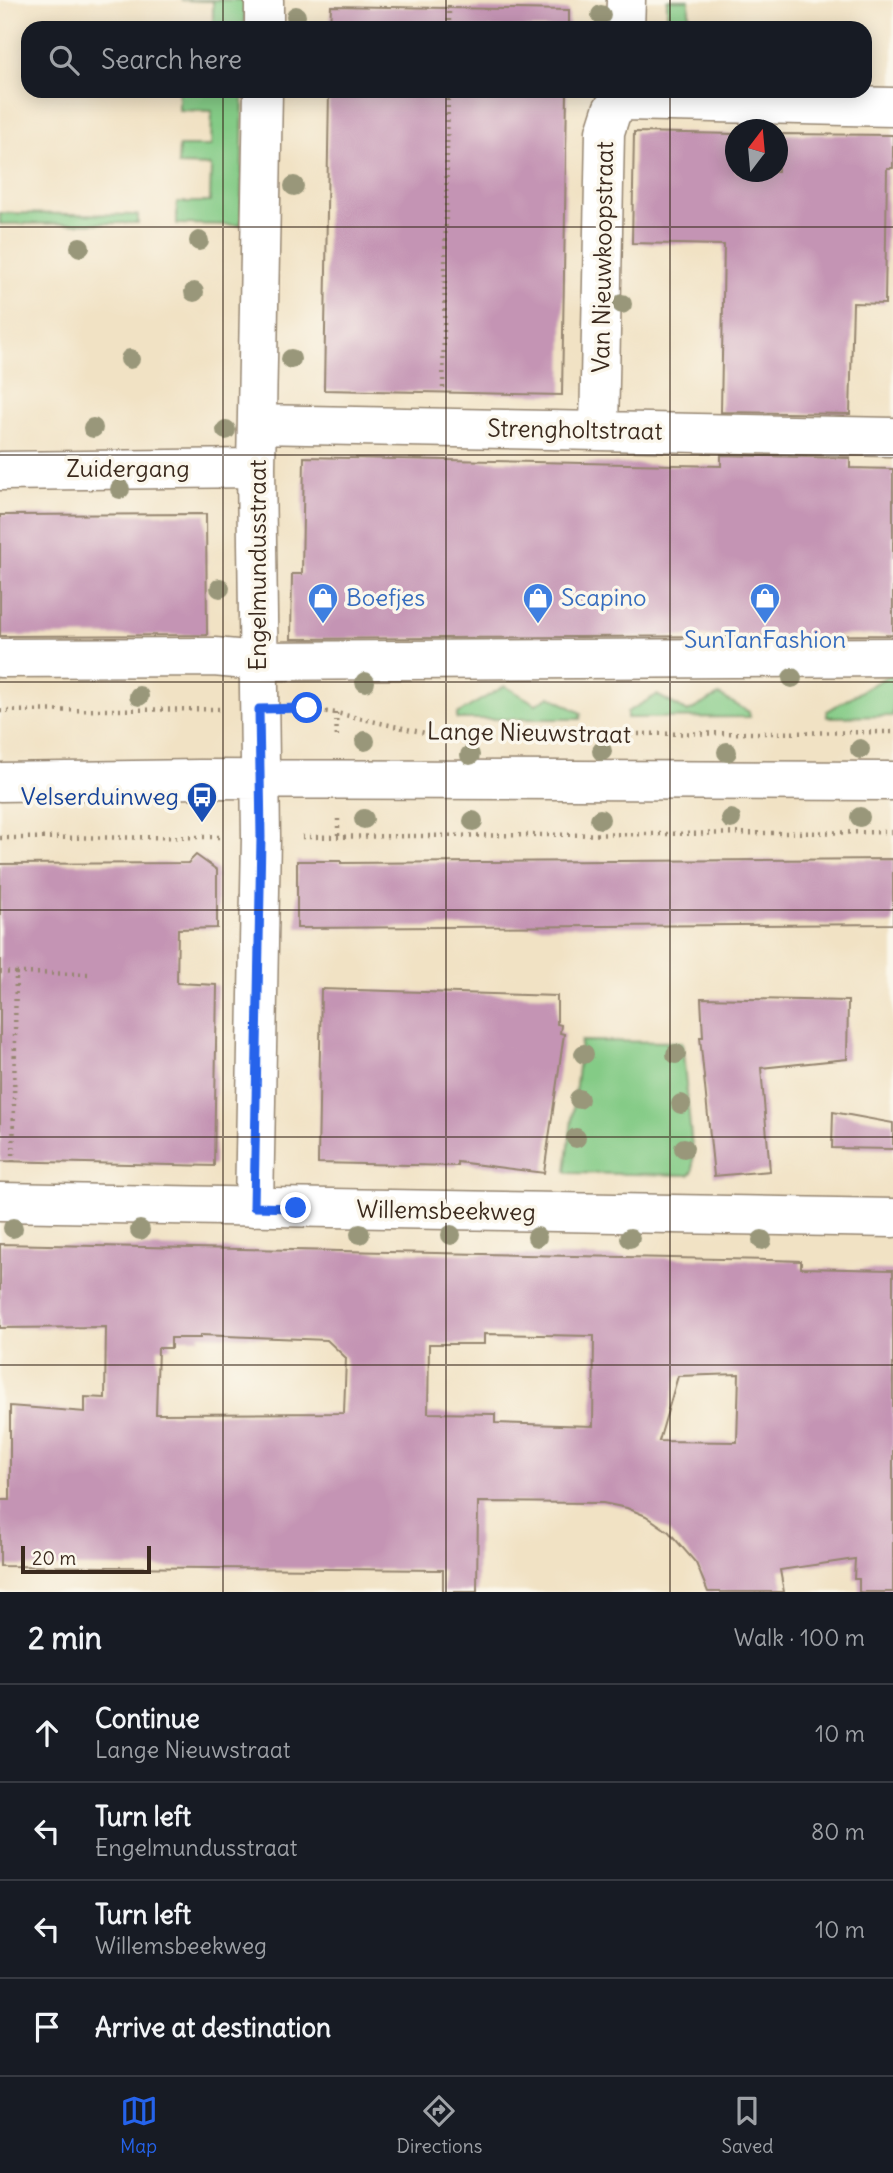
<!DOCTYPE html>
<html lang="en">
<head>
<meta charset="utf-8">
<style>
	body { margin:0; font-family:Delius,sans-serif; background:#242831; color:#f1f3f6 }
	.compass { position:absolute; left:725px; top:119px; width:63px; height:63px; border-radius:50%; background:#171b24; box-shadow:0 4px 18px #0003; rotate:16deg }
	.scale { position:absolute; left:21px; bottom:18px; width:130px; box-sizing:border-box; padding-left:7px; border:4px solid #3b2a1e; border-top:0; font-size:19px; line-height:24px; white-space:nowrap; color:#3b2a1e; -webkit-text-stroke:5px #fbf7ec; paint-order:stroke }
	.stop { position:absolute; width:21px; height:21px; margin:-16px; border:5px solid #2563eb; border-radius:50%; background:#fff }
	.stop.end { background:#2563eb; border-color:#fff; box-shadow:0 2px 7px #0008 }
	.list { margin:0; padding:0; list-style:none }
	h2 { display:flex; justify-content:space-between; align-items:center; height:91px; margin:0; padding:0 28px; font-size:30px }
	h2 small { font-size:23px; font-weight:400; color:#9ea1a6 }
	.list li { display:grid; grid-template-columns:46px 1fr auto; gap:21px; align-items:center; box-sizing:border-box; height:98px; padding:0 28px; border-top:2px solid #363941 }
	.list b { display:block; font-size:26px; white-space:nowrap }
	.list p { margin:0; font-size:23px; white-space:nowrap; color:#9ea1a6 }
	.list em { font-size:23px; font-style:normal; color:#9ea1a6 }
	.icon { flex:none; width:38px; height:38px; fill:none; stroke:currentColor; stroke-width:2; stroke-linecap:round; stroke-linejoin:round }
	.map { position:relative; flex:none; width:893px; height:1592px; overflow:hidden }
	.search { position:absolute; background:#171b24; box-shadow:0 4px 18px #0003; left:21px; right:21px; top:21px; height:77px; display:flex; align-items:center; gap:18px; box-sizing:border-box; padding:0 24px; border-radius:21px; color:#9ea1a6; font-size:26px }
	.sheet { height:483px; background:#171b24 }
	nav { display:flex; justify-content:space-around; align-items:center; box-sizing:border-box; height:98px; border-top:2px solid #363941; background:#171b24; font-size:19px; color:#9ea1a6 }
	nav a { display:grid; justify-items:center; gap:4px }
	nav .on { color:#2563eb }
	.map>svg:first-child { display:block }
	.green { fill:#84cb86; stroke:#607a52; stroke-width:2 }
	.building { fill:#c494b4; fill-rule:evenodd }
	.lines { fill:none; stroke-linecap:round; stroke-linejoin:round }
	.minor-casing { stroke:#968671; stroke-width:41 }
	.path { stroke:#968671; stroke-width:4.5; stroke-dasharray:2 5; stroke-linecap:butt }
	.minor { stroke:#fff; stroke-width:38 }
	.tree { fill:#99977a }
	.route { stroke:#2563eb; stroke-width:9 }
	.grid { fill:none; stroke:#3b2a1e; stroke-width:2; stroke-opacity:0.55 }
	.labels { text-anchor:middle; stroke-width:7; stroke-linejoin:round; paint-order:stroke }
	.street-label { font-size:24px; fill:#3b2a1e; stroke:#fbf7ec }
	.shop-label { font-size:24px; fill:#366cbe; stroke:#fbf7ec; text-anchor:start }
	.transit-label { font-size:24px; fill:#164399; stroke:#fbf7ec; text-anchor:end }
</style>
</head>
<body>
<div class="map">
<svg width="893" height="1592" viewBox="0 0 893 1592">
	<rect width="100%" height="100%" fill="#fbf7ec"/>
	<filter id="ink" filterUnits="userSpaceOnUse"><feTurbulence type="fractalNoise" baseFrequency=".0143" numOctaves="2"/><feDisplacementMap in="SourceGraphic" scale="14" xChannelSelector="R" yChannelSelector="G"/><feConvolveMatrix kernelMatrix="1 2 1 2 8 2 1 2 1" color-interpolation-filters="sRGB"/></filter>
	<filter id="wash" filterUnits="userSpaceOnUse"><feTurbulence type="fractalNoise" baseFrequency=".00686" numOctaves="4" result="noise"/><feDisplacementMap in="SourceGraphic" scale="28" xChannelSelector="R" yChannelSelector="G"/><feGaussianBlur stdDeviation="1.57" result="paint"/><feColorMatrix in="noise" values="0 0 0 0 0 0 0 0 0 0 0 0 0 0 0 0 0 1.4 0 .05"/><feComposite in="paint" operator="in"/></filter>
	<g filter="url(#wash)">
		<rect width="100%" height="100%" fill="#f1e2c4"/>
		<!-- green -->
		<path class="green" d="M181,0H245L244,28H213V1Z
			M667,0H689V28H655L656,22L667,21Z
			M179,91L243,92L241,225L177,224V202H210L211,166L178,165L179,146H211L212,111L179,110Z
			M0,213L138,215V223L0,224Z
			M891,674L893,675V716L827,717V711Z
			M505,686L536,704L550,696L581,713L580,719H457V714Z
			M657,695L688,712L719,695L749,712L750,717L627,718V712Z
			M581,1041L682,1042L693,1158V1171L689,1175L569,1173L566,1171Z"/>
		<g id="blocks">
			<!-- building -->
			<path class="building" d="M331,6L569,10V28H330Z
				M329,91H567L562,395L324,390Z
				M634,132L736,134V172H778V134L893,135V168H887L885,304L853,303L850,414L721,412L724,245L632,243Z
				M721,455L850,458V468L893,469V635L291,639L292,574H302L304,457L721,466Z
				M206,514L207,635L0,636V515Z
				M196,855L217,870V928L178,929L177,983L217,985L214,1166L0,1161V864L188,863Z
				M893,859V924L297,928V861H341V863Z
				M321,989L557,996V1024L561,1025L560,1033L564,1034L544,1173L457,1162V1166L318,1163Z
				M701,998L848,1001L847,1059L761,1068L770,1171L714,1176L700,1037H703Z
				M833,1112L893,1123V1149L832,1148Z
				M0,1244L771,1260L801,1261V1268L893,1270V1592H859V1579H854L855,1559L780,1570L784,1592H708L696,1563L669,1532L646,1516L627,1508L603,1503L478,1502L477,1592H443V1570L0,1566V1500H10V1406L85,1412V1397L105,1398L106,1327L0,1328ZM484,1334L594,1336L593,1426L495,1423V1414L428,1413L429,1344H484ZM200,1335L327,1340L346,1358L344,1413L156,1414L158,1348H171V1338H200ZM739,1374L737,1442L659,1441L678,1376Z"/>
		</g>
	</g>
	<g filter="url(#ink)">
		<use href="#blocks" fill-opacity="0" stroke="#968671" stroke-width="2"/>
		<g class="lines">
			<!-- minor casing -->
			<g class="minor-casing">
				<path id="minor" d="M264,28V0
					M625,28L626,0
					M624,101L893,107
					M257,424L893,437
					M599,430L605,132L612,110L624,101
					M0,471L256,468
					M0,658L214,657L258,661L893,657
					M0,782L200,779L893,781
					M0,1202L893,1218
					M254,1207L261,837L256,468L263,91"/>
			</g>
			<!-- path -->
			<path class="path" d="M449,28V0
				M443,388L448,91
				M298,708L336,713L434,735
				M0,711L220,709
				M336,713L337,740
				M498,735L893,732
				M338,819V836
				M302,837L893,832
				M0,838L220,837
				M0,972L16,973L13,1162
				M16,973L93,974"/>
			<!-- minor -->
			<use href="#minor" class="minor"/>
		</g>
		<!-- trees -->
		<g class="tree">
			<circle cx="601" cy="15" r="10"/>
			<circle cx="296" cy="16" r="10"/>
			<circle cx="294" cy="186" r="10"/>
			<circle cx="199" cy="241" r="10"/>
			<circle cx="80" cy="247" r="10"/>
			<circle cx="194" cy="292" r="10"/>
			<circle cx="622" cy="304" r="10"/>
			<circle cx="130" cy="359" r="10"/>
			<circle cx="291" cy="359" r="10"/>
			<circle cx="93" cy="428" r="10"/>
			<circle cx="226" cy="430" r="10"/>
			<circle cx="120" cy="489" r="10"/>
			<circle cx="220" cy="588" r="10"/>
			<circle cx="792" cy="678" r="10"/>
			<circle cx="365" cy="682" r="10"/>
			<circle cx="139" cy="696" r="10"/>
			<circle cx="365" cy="741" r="10"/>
			<circle cx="860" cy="749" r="10"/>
			<circle cx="602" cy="751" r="10"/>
			<circle cx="727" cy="752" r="10"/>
			<circle cx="470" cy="755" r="10"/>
			<circle cx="860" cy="817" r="10"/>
			<circle cx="364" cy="819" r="10"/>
			<circle cx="600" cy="819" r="10"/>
			<circle cx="731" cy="819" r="10"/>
			<circle cx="473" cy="821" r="10"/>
			<circle cx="584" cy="1054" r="10"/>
			<circle cx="676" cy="1054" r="10"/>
			<circle cx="579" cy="1099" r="10"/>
			<circle cx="681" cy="1104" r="10"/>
			<circle cx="576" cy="1138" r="10"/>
			<circle cx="684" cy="1148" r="10"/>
			<circle cx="13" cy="1228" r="10"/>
			<circle cx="140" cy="1230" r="10"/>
			<circle cx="360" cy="1234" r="10"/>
			<circle cx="451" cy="1235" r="10"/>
			<circle cx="537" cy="1237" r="10"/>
			<circle cx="630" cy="1238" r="10"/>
			<circle cx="762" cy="1240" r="10"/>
		</g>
	</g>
	<g class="lines" filter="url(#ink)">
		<!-- route -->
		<path class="route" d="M296,1208L254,1207L261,837L259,709L307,708"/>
	</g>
	<!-- grid -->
	<path class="grid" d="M223,0V28M446,0V28M670,0V28M223,91V1592M446,91V1592M670,91V1592M0,227H893M0,455H893M0,682H893M0,910H893M0,1137H893M0,1365H893"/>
	<!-- icons -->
	<defs>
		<g id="shop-pin" transform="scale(1.575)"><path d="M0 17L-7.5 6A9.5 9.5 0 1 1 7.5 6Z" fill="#3f7fe0" stroke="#fbf7ec"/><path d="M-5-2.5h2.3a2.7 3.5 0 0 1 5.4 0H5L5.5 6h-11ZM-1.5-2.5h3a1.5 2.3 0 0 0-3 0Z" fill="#fff"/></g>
		<g id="bus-pin" transform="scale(1.575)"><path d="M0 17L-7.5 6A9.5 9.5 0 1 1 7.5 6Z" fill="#1a4fb4" stroke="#fbf7ec"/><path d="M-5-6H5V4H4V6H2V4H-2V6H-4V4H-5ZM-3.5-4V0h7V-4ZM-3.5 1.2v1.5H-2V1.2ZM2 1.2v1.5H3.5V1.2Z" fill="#fff"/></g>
	</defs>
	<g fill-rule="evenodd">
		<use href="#shop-pin" x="323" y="598"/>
		<use href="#shop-pin" x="538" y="598"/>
		<use href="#shop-pin" x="765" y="598"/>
		<use href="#bus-pin" x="202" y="797"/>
	</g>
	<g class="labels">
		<!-- street labels -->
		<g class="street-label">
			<text transform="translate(603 257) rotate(-89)" y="8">Van Nieuwkoopstraat</text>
			<text transform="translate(575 430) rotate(1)" y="8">Strengholtstraat</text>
			<text x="128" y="477">Zuidergang</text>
			<text transform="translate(258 565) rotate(-90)" y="8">Engelmundusstraat</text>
			<text transform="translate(529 733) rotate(1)" y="8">Lange Nieuwstraat</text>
			<text transform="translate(446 1211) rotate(1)" y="8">Willemsbeekweg</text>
		</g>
		<!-- shop labels -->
		<g class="shop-label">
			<text x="346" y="606">Boefjes</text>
			<text x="561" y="606">Scapino</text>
			<text x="765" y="648" text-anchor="middle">SunTanFashion</text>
		</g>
		<!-- transit labels -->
		<g class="transit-label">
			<text x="179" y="805">Velserduinweg</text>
		</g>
	</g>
</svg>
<svg class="compass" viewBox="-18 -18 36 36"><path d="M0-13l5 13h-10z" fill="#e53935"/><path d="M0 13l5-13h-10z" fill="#9ea1a6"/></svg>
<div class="scale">20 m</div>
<div class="stop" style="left:307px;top:708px"></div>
<div class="stop end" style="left:296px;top:1208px"></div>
<div class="search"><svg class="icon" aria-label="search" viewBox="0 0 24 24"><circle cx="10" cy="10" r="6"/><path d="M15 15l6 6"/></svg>Search here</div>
</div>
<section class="sheet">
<h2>2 min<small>Walk · 100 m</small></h2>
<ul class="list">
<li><svg class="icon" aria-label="ahead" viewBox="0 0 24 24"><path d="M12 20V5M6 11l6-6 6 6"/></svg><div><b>Continue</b><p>Lange Nieuwstraat</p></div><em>10 m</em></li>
<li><svg class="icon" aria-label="left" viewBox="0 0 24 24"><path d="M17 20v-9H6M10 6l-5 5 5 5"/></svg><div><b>Turn left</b><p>Engelmundusstraat</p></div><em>80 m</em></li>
<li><svg class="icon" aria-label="left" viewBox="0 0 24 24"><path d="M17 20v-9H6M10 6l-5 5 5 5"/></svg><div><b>Turn left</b><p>Willemsbeekweg</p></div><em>10 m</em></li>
<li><svg class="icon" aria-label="arrive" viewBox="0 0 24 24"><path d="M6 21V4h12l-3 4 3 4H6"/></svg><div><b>Arrive at destination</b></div></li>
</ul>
</section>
<nav>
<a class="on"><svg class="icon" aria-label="map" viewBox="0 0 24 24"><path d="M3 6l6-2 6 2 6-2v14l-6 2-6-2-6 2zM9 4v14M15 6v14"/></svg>Map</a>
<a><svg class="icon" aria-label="directions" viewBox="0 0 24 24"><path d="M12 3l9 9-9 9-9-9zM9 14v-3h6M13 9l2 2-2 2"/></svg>Directions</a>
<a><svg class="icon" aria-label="saved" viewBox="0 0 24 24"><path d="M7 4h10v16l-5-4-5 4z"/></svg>Saved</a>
</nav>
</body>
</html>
